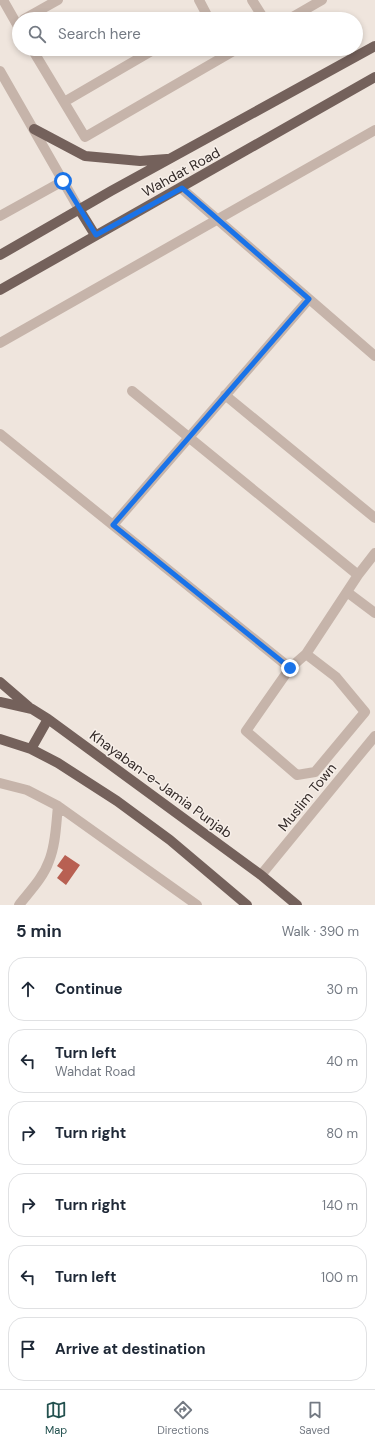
<!DOCTYPE html>
<html lang="en">
<head>
<meta charset="utf-8">
<style>
	body { margin:0; font-family:"DM Sans",sans-serif; background:#f6f6f7; color:#1f2937 }
	.stop { position:absolute; width:12px; height:12px; margin:-9px; border:3px solid #1a73e8; border-radius:50%; background:#fff }
	.stop.end { background:#1a73e8; border-color:#fff; box-shadow:0 1px 4px #0008 }
	.list { margin:0; padding:0; list-style:none }
	h2 { display:flex; justify-content:space-between; align-items:center; height:52px; margin:0; padding:0 16px; font-size:17px }
	h2 small { font-size:13px; font-weight:400; color:#747a83 }
	.list li { display:grid; grid-template-columns:26px 1fr auto; gap:12px; align-items:center; box-sizing:border-box; height:64px; margin:0 8px 8px; padding:0 8px; border:1px solid #e0e1e3; border-radius:16px }
	.list b { display:block; font-size:15px; white-space:nowrap }
	.list p { margin:0; font-size:13px; white-space:nowrap; color:#747a83 }
	.list em { font-size:13px; font-style:normal; color:#747a83 }
	.icon { flex:none; width:22px; height:22px; fill:none; stroke:currentColor; stroke-width:2; stroke-linecap:round; stroke-linejoin:round }
	.map { position:relative; flex:none; width:375px; height:905px; overflow:hidden }
	.search { position:absolute; background:#fff; box-shadow:0 2px 6px #0003; left:12px; right:12px; top:12px; height:44px; display:flex; align-items:center; gap:10px; box-sizing:border-box; padding:0 14px; border-radius:22px; color:#747a83; font-size:15px }
	.sheet { height:484px; background:#fff }
	nav { display:flex; justify-content:space-around; align-items:center; box-sizing:border-box; height:56px; border-top:1px solid #e0e1e3; background:#fff; font-size:11px; color:#747a83 }
	nav a { display:grid; justify-items:center; gap:2px }
	nav .on { color:#23514f }
	.map>svg:first-child { display:block }
	.building { fill:#b86052 }
	.lines { fill:none; stroke-linecap:round; stroke-linejoin:round }
	.minor { stroke:#c6b4aa; stroke-width:10 }
	.major { stroke:#74615b; stroke-width:10 }
	.route { stroke:#1a73e8; stroke-width:5 }
	.labels { text-anchor:middle; stroke-width:3; stroke-linejoin:round; paint-order:stroke }
	.street-label { font-size:14px; fill:#342b29; stroke:#f7efe9 }
</style>
</head>
<body>
<div class="map">
<svg width="375" height="905" viewBox="0 0 375 905">
	<rect width="100%" height="100%" fill="#efe5dd"/>
	<!-- building -->
	<path class="building" d="M65,855L80,865L66,885L57,878L63,870L57,866Z"/>
	<g class="lines">
		<!-- minor -->
		<path class="minor" d="M3,0L19,28
			M199,0L209,19
			M252,0L264,19
			M24,19L58,0
			M289,19L322,0
			M32,49L85,137L237,49
			M0,71L79,209
			M64,102L155,49
			M181,188L375,356
			M0,216L63,181
			M0,343L375,130
			M132,391L358,575
			M225,395L375,518
			M0,434L290,668
			M113,525L309,299
			M347,592L375,613
			M306,654L336,677L365,712L315,772L297,775L246,731L290,668L306,654L358,575L375,553
			M0,783L27,790L58,806L197,905
			M261,875L375,736
			M19,905C30,891 43,878 49,861C56,844 56,824 58,806"/>
		<!-- major -->
		<path class="major" d="M34,129L85,156L140,161L167,159
			M79,209L95,235
			M0,255L111,191L375,46
			M0,290L375,77
			M0,682L29,707
			M0,702L32,709L48,719L261,875L297,905
			M0,739L31,749L58,763L117,801L170,840L247,905
			M31,749L48,719"/>
	</g>
	<g class="lines">
		<!-- route -->
		<path class="route" d="M63,181L96,235L182,188L309,299L113,525L290,668"/>
	</g>
	<g class="labels">
		<!-- street labels -->
		<g class="street-label">
			<text transform="translate(181 172) rotate(-29)" y="5">Wahdat Road</text>
			<text transform="translate(161 784) rotate(36)" y="5">Khayaban-e-Jamia Punjab</text>
			<text transform="translate(307 797) rotate(-51)" y="5">Muslim Town</text>
		</g>
	</g>
</svg>
<div class="stop" style="left:63px;top:181px"></div>
<div class="stop end" style="left:290px;top:668px"></div>
<div class="search"><svg class="icon" aria-label="search" viewBox="0 0 24 24"><circle cx="10" cy="10" r="6"/><path d="M15 15l6 6"/></svg>Search here</div>
</div>
<section class="sheet">
<h2>5 min<small>Walk · 390 m</small></h2>
<ul class="list">
<li><svg class="icon" aria-label="ahead" viewBox="0 0 24 24"><path d="M12 20V5M6 11l6-6 6 6"/></svg><div><b>Continue</b></div><em>30 m</em></li>
<li><svg class="icon" aria-label="left" viewBox="0 0 24 24"><path d="M17 20v-9H6M10 6l-5 5 5 5"/></svg><div><b>Turn left</b><p>Wahdat Road</p></div><em>40 m</em></li>
<li><svg class="icon" aria-label="right" viewBox="0 0 24 24"><path d="M7 20v-9h11M14 6l5 5-5 5"/></svg><div><b>Turn right</b></div><em>80 m</em></li>
<li><svg class="icon" aria-label="right" viewBox="0 0 24 24"><path d="M7 20v-9h11M14 6l5 5-5 5"/></svg><div><b>Turn right</b></div><em>140 m</em></li>
<li><svg class="icon" aria-label="left" viewBox="0 0 24 24"><path d="M17 20v-9H6M10 6l-5 5 5 5"/></svg><div><b>Turn left</b></div><em>100 m</em></li>
<li><svg class="icon" aria-label="arrive" viewBox="0 0 24 24"><path d="M6 21V4h12l-3 4 3 4H6"/></svg><div><b>Arrive at destination</b></div></li>
</ul>
</section>
<nav>
<a class="on"><svg class="icon" aria-label="map" viewBox="0 0 24 24"><path d="M3 6l6-2 6 2 6-2v14l-6 2-6-2-6 2zM9 4v14M15 6v14"/></svg>Map</a>
<a><svg class="icon" aria-label="directions" viewBox="0 0 24 24"><path d="M12 3l9 9-9 9-9-9zM9 14v-3h6M13 9l2 2-2 2"/></svg>Directions</a>
<a><svg class="icon" aria-label="saved" viewBox="0 0 24 24"><path d="M7 4h10v16l-5-4-5 4z"/></svg>Saved</a>
</nav>
</body>
</html>
